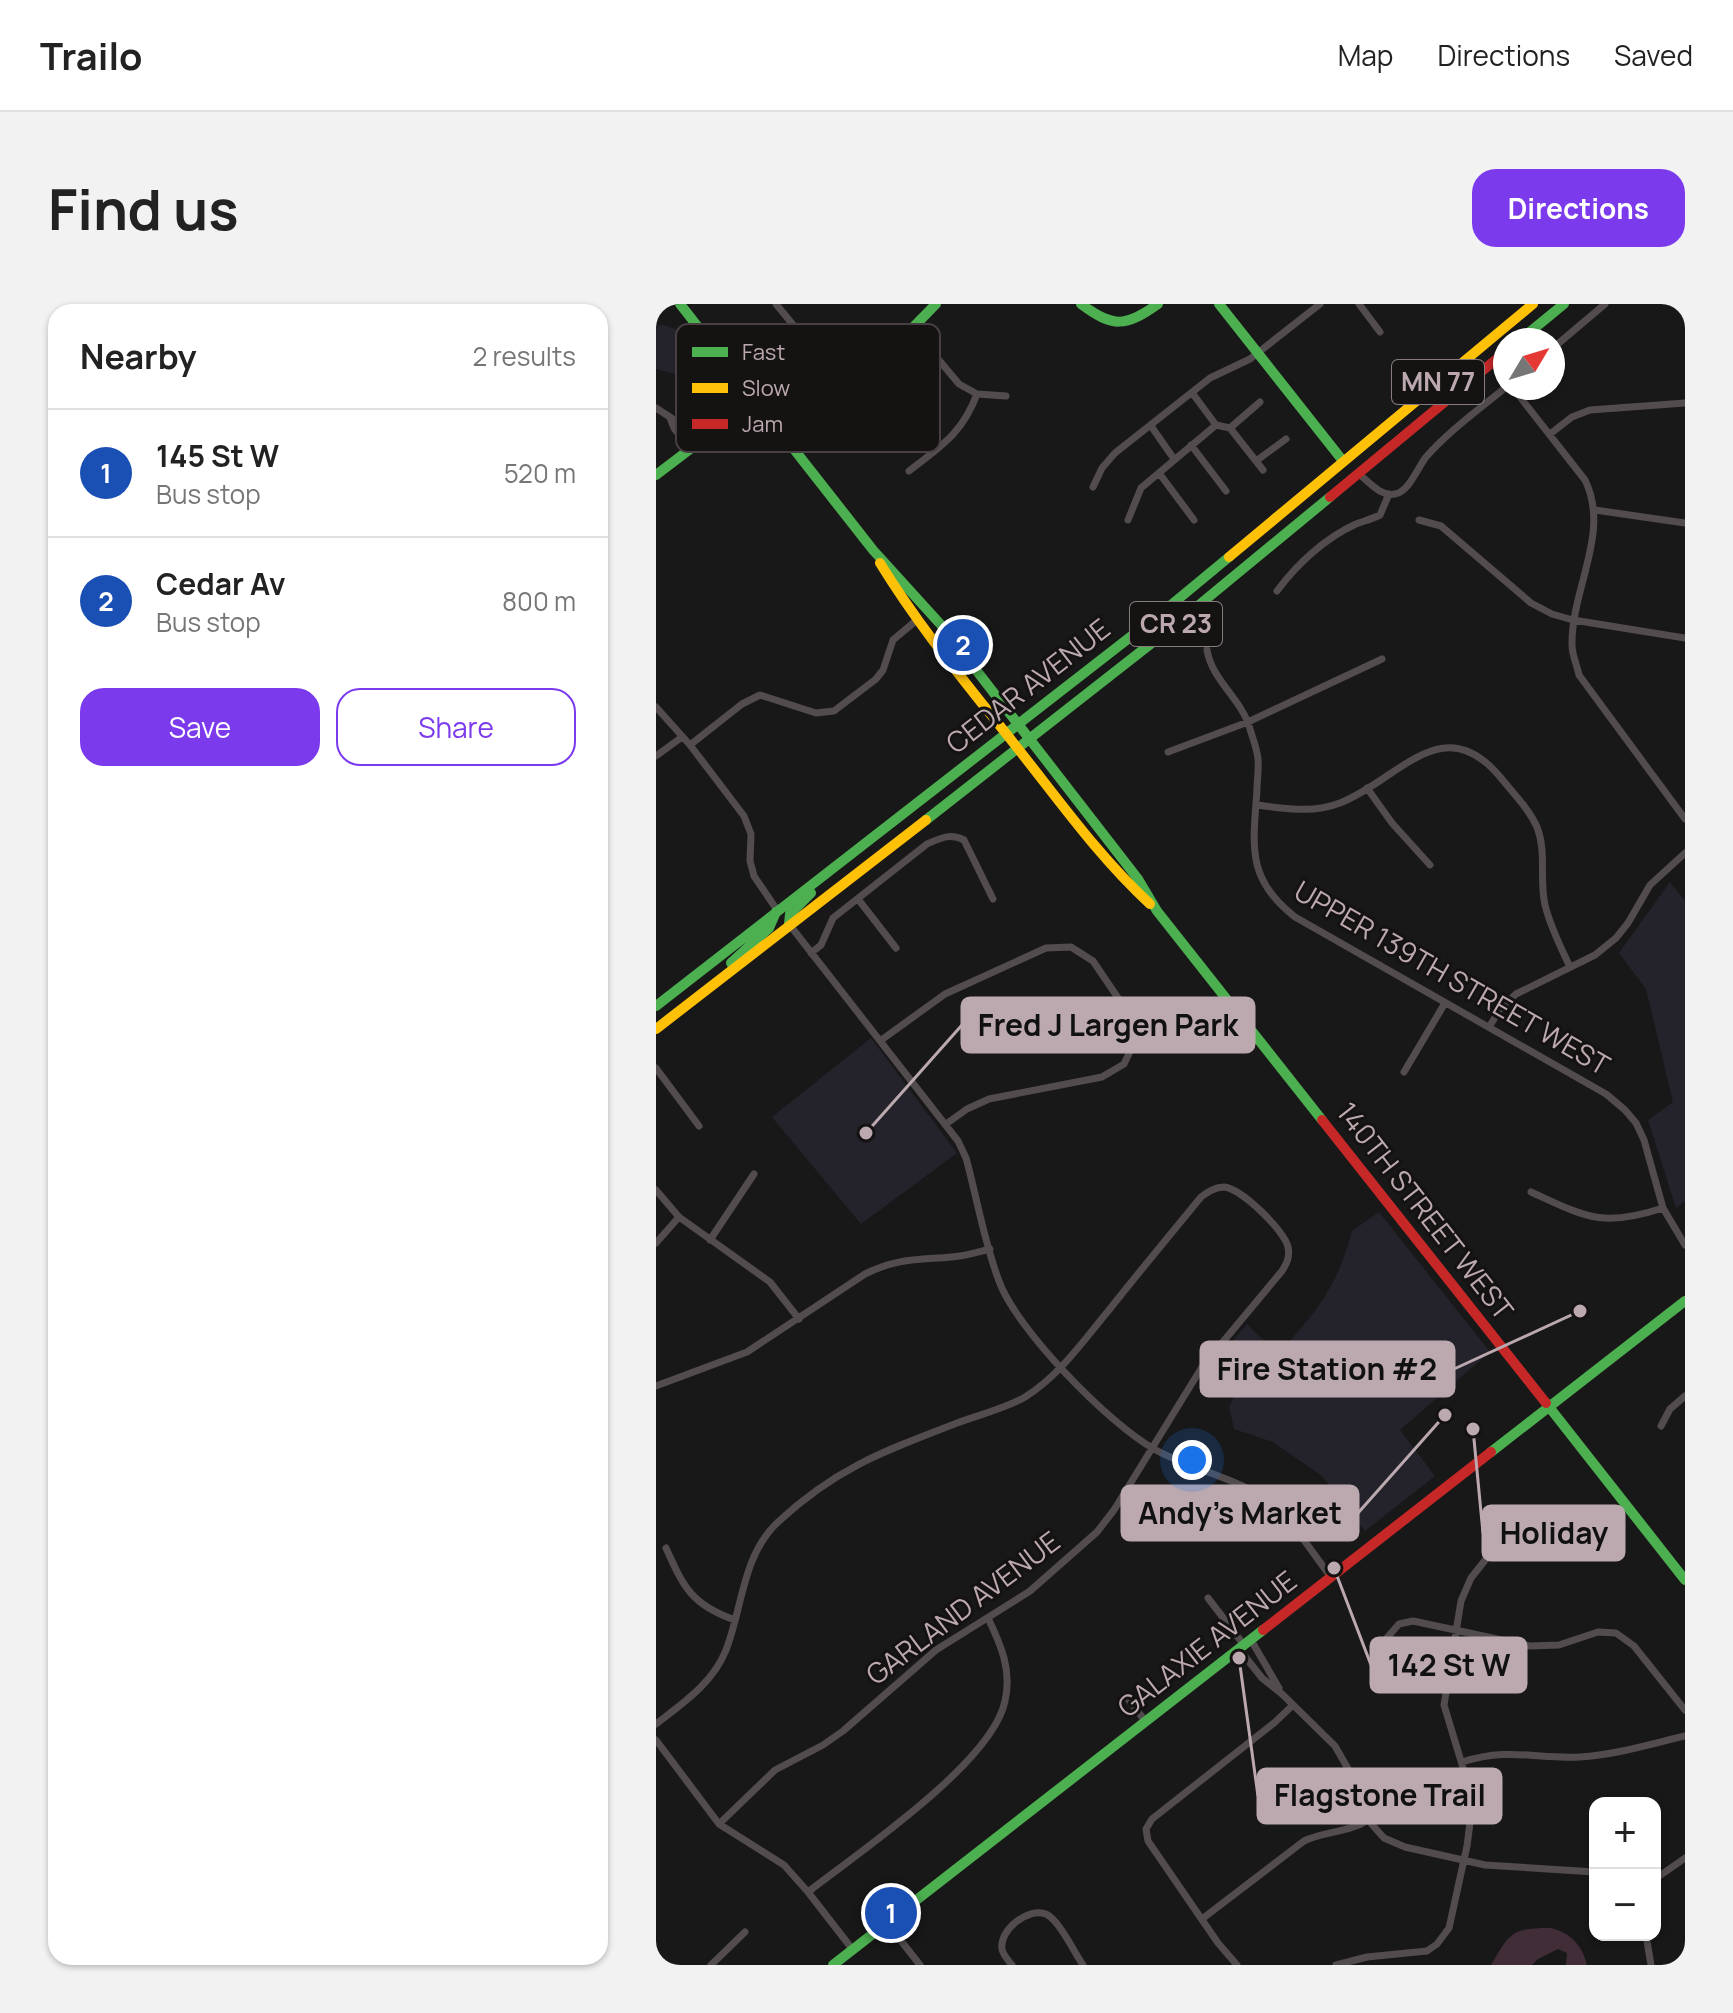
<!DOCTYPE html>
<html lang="en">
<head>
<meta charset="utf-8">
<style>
	body { margin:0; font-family:Manrope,sans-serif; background:#f2f2f2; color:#222 }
	.controls { position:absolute; right:24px; bottom:24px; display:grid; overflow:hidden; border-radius:16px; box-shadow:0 2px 6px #0004 }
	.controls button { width:72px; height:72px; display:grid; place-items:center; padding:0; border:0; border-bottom:2px solid #e0e0e0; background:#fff; color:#222; font:40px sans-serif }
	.compass { position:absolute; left:837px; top:24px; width:72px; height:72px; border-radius:50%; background:#fff; box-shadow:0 2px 6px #0004; rotate:52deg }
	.you { position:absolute; left:536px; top:1156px; width:28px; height:28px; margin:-20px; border:6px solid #fff; border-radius:50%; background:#1a73e8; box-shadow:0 0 0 12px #1a73e833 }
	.badge { display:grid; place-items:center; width:52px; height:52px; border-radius:50%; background:#7c3aed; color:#fff; font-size:26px; font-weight:700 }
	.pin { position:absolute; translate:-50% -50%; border:4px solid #fff; box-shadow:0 2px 8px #0006 }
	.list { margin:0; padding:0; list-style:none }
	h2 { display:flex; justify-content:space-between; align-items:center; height:104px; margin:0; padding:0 32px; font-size:34px }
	h2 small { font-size:26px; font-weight:400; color:#767676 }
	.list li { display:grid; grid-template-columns:52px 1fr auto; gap:24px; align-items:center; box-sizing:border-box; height:128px; padding:0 32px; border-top:2px solid #e0e0e0 }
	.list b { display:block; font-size:30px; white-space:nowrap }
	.list p { margin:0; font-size:26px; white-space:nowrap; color:#767676 }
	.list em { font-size:26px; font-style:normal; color:#767676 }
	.actions { display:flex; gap:16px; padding:24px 32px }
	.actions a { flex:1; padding:18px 0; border:2px solid #7c3aed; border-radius:24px; text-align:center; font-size:28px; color:#7c3aed }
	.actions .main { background:#7c3aed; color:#fff }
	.map { position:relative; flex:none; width:1029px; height:1661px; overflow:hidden; border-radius:24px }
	header { display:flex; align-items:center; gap:48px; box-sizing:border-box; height:112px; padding:0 40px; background:#fff; border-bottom:2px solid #e0e0e0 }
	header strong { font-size:38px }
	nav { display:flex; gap:44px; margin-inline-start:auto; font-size:28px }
	.intro { display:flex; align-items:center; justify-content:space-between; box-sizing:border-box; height:192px; padding:0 48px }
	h1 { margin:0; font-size:56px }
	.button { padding:20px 36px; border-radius:24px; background:#7c3aed; color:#fff; font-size:28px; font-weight:700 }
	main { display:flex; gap:48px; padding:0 48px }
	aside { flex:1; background:#fff; border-radius:24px; box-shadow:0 2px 6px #0004 }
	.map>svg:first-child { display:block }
	.green { fill:#24232c }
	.water { fill:#402d38 }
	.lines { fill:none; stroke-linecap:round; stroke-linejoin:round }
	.street { stroke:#524c4e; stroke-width:7 }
	.fast { stroke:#4caf50; stroke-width:10 }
	.slow { stroke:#ffc107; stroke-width:10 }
	.jam { stroke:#c62828; stroke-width:10 }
	.labels { text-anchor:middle; stroke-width:6; stroke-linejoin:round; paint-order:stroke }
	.shield { fill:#151212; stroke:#897c80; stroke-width:2 }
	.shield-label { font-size:26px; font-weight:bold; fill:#bba9af }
	.street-label { font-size:28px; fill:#bba9af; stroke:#151212 }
	.key { fill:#151212; stroke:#473f41; stroke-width:2 }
	.key-label { font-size:22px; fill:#bba9af }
	.leader { fill:none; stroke:#bba9af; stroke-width:3 }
	.callout-dot { fill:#bba9af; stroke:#151212; stroke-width:3 }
	.callout { fill:#bba9af; stroke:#bba9af; stroke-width:3 }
	.callout-label { font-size:30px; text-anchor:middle; font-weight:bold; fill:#111 }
</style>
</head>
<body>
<header>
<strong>Trailo</strong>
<nav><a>Map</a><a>Directions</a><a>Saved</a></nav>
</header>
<div class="intro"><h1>Find us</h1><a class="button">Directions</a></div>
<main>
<aside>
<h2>Nearby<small>2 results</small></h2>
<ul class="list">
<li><span class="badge" style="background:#1a4fb4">1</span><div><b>145 St W</b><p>Bus stop</p></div><em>520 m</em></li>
<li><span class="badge" style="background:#1a4fb4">2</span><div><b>Cedar Av</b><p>Bus stop</p></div><em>800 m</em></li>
</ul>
<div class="actions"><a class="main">Save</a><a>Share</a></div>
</aside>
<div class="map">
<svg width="1029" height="1661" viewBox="0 0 1029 1661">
	<rect width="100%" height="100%" fill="#191818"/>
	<!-- green -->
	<path class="green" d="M8,21L22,26L46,59L39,75L0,65V22Z
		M1014,578L1029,597V897L1020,904L992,816L1017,798L990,685L963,649Z
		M215,734L301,849L205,920L116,813Z
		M723,908L834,1048L744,1126L779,1172L709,1227L666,1172L617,1138L578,1125L573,1102L580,1089L551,1068L591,1020L622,1050C662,1006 680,985 696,927Z"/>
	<!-- water -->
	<path class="water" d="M894,1624C914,1628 926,1641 931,1661H910L911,1649L902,1645L882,1655L876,1661H835C854,1629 855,1624 894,1624Z"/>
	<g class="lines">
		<!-- street -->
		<path class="street" d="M120,0L143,28L156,58
			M703,0L724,28
			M256,24L303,80L321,90L350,92
			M897,44L949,0
			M857,84L929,176C955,229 915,285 916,341C916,351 921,361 923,371L1029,515
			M537,90L560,121
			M0,104L23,119L41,139
			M14,114L18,124L33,145
			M495,122L518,155
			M574,124L607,166
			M894,130L916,113L934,106L1029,99
			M535,141L570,187
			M600,157L630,135
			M253,167C285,142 306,130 321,90
			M503,169L538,216
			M703,170C713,178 725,193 739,190C753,188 762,163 770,153C793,127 822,106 849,84
			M437,183L446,164L459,149L554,74L594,55L664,0
			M939,206L1029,219
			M472,216L485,184L560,121L574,124L604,98
			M763,216L785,222L875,299L896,310L917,316L1029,334
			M621,287C641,260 669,234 700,220C708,217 716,215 724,211L733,190
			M551,346C556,377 586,395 594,425C597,435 601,445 602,455C603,465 601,476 601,486C597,542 590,575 639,613L950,790L969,806L980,819L988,836L1007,904L1029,941
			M0,403L34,441L88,512L95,530L94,557L98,572L121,606
			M34,441L86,400L104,391L160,409L178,407L220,375L227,366L237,336L262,315
			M512,448L592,418L726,355
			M0,452L26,433
			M711,484L736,519L774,561
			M600,501C628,504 656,510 684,499C743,476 787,403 845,474C858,490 873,505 881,523C891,549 883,575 889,601C894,622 905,644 914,663
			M202,595L240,644
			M133,620L302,837L310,854C321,894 328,938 343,977C360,1025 453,1120 498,1145C531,1164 571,1171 604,1191C633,1210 654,1246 675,1273
			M155,649L165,641L177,614L271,540C285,534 294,529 308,536L337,595
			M833,723L845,704L860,690L939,651L960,634L972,619L994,581L1029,549
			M224,737L289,690L390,644L415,643L437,657L477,716L478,739L468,760L446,773L333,795L311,805L290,820
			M0,764L43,822
			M748,768L789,699
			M0,886L23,913L114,978L143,1015
			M875,888C930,913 946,924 1007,904
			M54,936L98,870
			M0,939L23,913
			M0,1082L91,1048L209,970C241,954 262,956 296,953C309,952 322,948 334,945
			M1005,1122L1014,1105L1029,1092
			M10,1244C28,1284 36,1301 79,1316
			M552,1294L588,1341
			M595,1336L623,1384
			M729,1336L743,1320L757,1317L874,1342L903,1341L942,1328L960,1329L978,1342L1029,1406
			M583,1345L606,1374L626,1390L679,1442L695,1470L712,1516L728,1534L749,1543L829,1561L939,1568
			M472,1395L490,1418
			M0,1420C27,1399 57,1379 70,1346C87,1302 86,1252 122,1218C180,1164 228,1147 301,1119C322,1111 349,1105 369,1093C404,1071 427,1037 453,1006C483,968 514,931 545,893C552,888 559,883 568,883C585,884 629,927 632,943C634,953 631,959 626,967L546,1063L458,1206L441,1228L374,1287L280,1346L187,1427L167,1441L119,1466L63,1520
			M0,1436L63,1520L128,1561L152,1588L197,1646
			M806,1458C853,1443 879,1455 924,1453C959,1451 995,1440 1029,1432
			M999,1575L1029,1554
			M152,1588C202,1549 337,1458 349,1397C356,1366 345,1341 332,1314
			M546,1615L648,1537C669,1527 692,1529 712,1516
			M231,1619L264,1661
			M990,1631L995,1661
			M55,1661L89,1628
			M356,1661C352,1656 347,1651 346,1645C343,1626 372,1603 390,1610C403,1616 418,1648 427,1661
			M581,1661L562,1639L492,1537L490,1525L496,1515L618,1419L637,1401
			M680,1661L711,1653L771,1647L781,1640L793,1624L811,1542L815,1511L811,1477L788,1401L805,1297L815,1274L830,1255L856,1235L882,1222"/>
		<!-- fast -->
		<path class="fast" d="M24,0L217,246L286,322L482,575L501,607L666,816
			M425,0C457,24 470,23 502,0
			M563,0L687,157
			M864,36L908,0
			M0,171L143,62C148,60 155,56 161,56C171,55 182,61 192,61C228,59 257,23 280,0
			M270,516L520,320L674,193
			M133,620L134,610L155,589
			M75,659L113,624L120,608
			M0,702L509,306L573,253
			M890,1099L1029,1276
			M835,1148L1029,997
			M177,1661L607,1326"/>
		<!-- slow -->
		<path class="slow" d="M573,253L877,0
			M224,259C265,326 315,385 363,446C405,499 444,554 494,600
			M0,725L270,516"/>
		<!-- jam -->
		<path class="jam" d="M674,193L849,48
			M666,816L890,1099
			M607,1326L835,1148"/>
	</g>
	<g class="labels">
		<!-- shield labels -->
		<g class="shield">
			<rect x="736" y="56" width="92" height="44" rx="6"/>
			<rect x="474" y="298" width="92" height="44" rx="6"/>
		</g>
		<g class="shield-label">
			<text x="782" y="87">MN 77</text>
			<text x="520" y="329">CR 23</text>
		</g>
		<!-- street labels -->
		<g class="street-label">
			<text transform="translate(372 382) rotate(-38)" y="10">CEDAR AVENUE</text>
			<text transform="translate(796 674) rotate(30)" y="10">UPPER 139TH STREET WEST</text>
			<text transform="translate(769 907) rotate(52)" y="10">140TH STREET WEST</text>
			<text transform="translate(307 1304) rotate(-37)" y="10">GARLAND AVENUE</text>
			<text transform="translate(551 1340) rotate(-38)" y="10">GALAXIE AVENUE</text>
		</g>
	</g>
	<!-- legend -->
	<rect x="20" y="20" width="264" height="128" rx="12" class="key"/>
	<rect x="36" y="43" width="36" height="10" fill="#4caf50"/>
	<rect x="36" y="79" width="36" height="10" fill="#ffc107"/>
	<rect x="36" y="115" width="36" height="10" fill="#c62828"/>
	<g class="key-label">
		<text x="86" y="56">Fast</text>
		<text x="86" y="92">Slow</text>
		<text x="86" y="128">Jam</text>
	</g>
	<!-- callouts -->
	<path class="leader" d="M210 829L306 721M924 1007L798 1065M789 1111L702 1209M817 1125L827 1229M678 1264L715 1361M583 1354L602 1492"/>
	<g class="callout-dot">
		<circle cx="210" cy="829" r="8"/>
		<circle cx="924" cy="1007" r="8"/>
		<circle cx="789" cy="1111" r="8"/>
		<circle cx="817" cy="1125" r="8"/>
		<circle cx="678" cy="1264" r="8"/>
		<circle cx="583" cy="1354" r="8"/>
	</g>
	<g class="callout">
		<rect x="306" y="694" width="292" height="54" rx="8"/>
		<rect x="545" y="1038" width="253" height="54" rx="8"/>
		<rect x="466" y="1182" width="236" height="54" rx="8"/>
		<rect x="827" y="1202" width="141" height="54" rx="8"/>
		<rect x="715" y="1334" width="155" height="54" rx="8"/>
		<rect x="602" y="1465" width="243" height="54" rx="8"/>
	</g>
	<g class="callout-label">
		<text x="452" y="732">Fred J Largen Park</text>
		<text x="671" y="1076">Fire Station #2</text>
		<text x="584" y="1220">Andy's Market</text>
		<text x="898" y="1240">Holiday</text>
		<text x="793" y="1372">142 St W</text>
		<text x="724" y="1502">Flagstone Trail</text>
	</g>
</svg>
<div class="controls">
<button>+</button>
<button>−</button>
</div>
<svg class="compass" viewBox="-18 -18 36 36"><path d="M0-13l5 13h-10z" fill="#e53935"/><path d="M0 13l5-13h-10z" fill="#767676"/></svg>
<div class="you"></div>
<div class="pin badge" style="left:235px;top:1609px;background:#1a4fb4">1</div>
<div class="pin badge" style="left:307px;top:341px;background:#1a4fb4">2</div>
</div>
</main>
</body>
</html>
